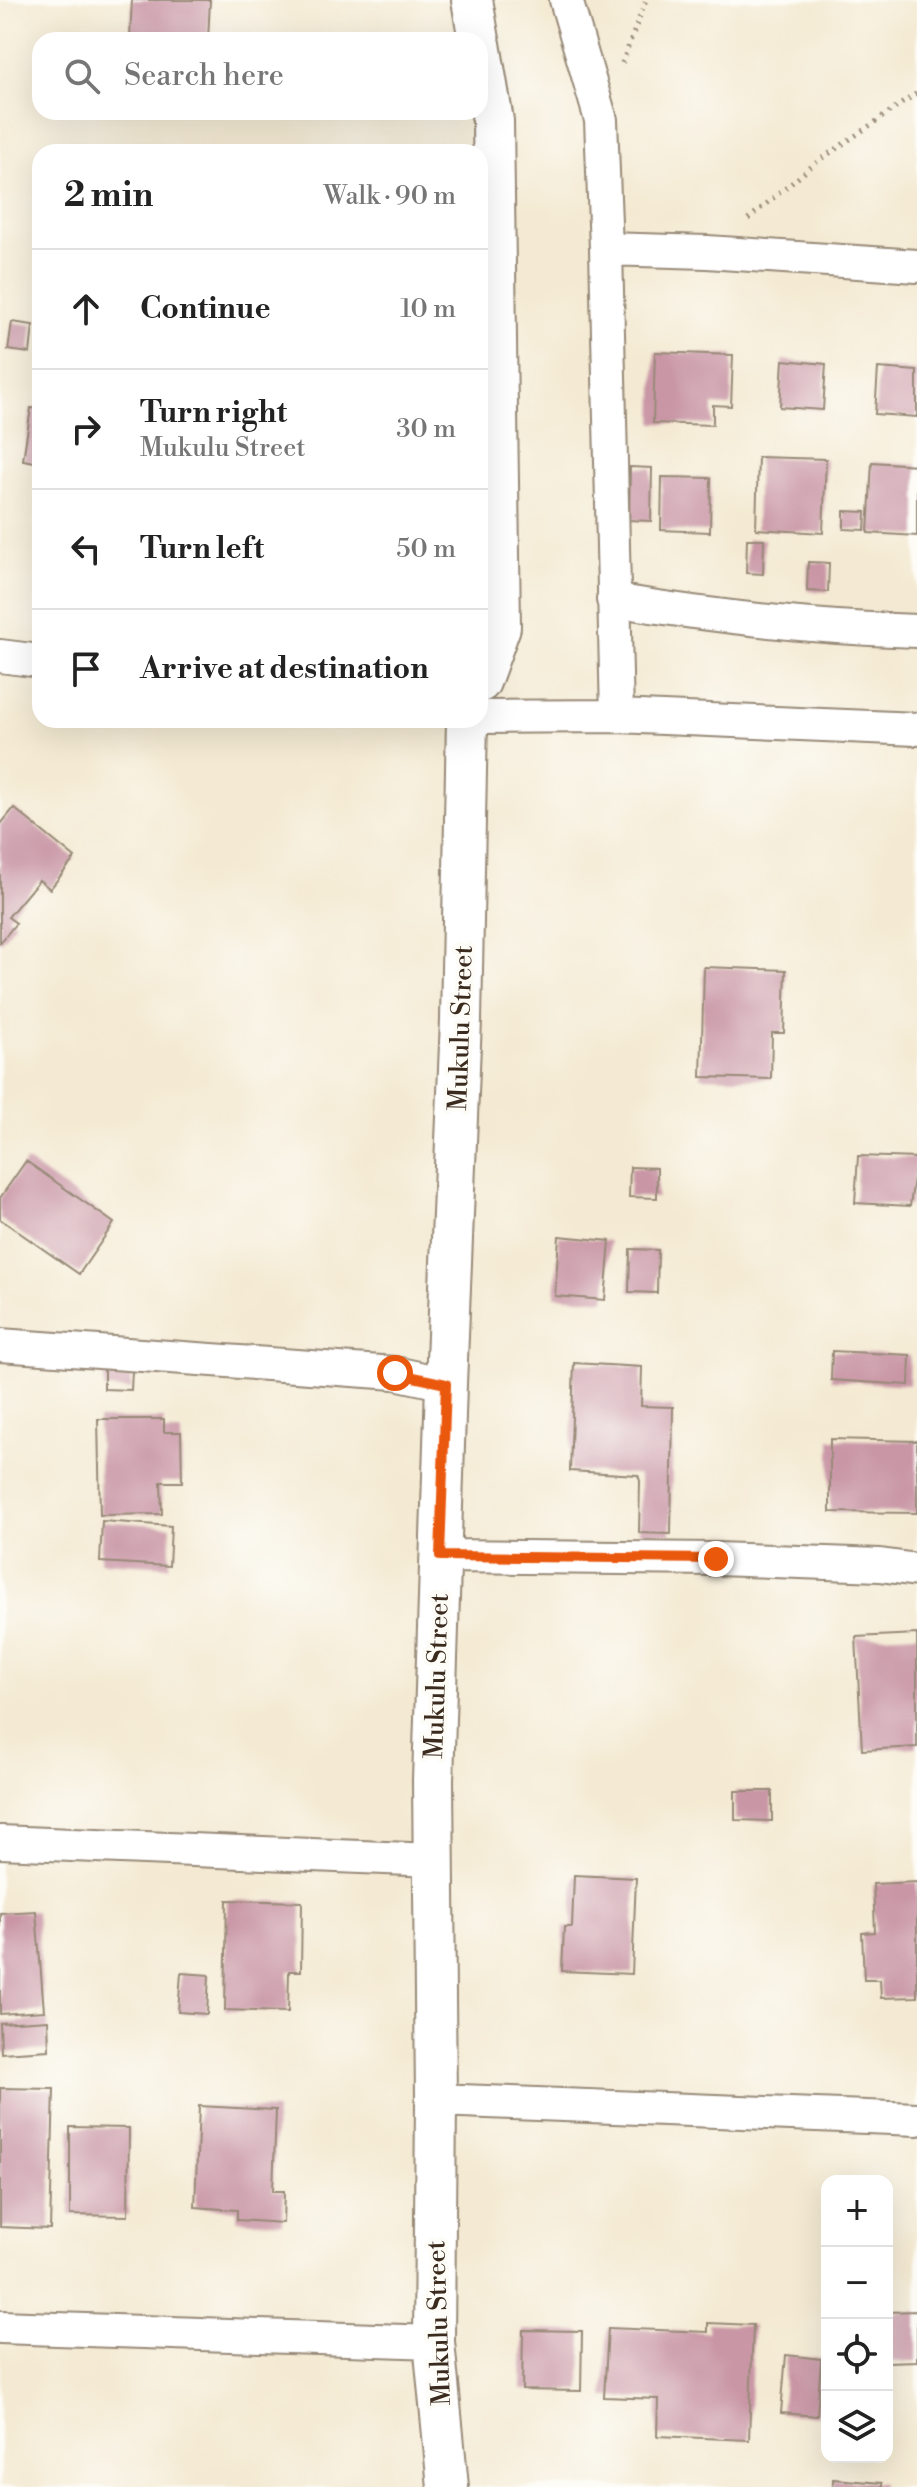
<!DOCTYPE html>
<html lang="en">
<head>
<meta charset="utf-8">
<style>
	body { margin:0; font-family:"Libre Bodoni",serif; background:#f6f6f6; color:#222 }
	.controls { position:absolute; right:24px; bottom:24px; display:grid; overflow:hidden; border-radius:16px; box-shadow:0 8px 32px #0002 }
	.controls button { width:72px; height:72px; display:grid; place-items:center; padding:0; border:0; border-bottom:2px solid #e0e0e0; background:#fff; color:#222; font:40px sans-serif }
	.stop { position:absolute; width:24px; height:24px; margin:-18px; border:6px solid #ea580c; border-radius:50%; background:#fff }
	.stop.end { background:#ea580c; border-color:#fff; box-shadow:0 2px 8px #0008 }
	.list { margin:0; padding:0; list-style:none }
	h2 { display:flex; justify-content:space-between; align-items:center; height:104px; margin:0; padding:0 32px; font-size:34px }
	h2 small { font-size:26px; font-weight:400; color:#767676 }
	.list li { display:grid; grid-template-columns:52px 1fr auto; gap:24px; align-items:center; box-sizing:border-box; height:120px; padding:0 32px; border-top:2px solid #e0e0e0 }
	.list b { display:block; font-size:30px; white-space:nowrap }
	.list p { margin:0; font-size:26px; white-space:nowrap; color:#767676 }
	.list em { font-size:26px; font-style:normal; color:#767676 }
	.icon { flex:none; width:44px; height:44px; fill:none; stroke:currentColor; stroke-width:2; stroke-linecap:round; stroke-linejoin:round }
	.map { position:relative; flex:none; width:917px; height:2487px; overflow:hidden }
	.search { position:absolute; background:#fff; box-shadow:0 8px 32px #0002; left:32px; top:32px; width:456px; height:88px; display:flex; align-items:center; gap:20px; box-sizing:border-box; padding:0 28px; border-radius:24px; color:#767676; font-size:30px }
	.panel { position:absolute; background:#fff; box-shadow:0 8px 32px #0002; left:32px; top:144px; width:456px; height:584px; border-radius:24px }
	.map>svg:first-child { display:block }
	.building { fill:#c996a6 }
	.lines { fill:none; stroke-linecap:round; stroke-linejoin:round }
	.minor-casing { stroke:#988a78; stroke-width:36 }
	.tertiary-casing { stroke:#988a78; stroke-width:44 }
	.path { stroke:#988a78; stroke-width:5; stroke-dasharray:2 6; stroke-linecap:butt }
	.minor { stroke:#fff; stroke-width:32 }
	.tertiary { stroke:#fff; stroke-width:40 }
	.route { stroke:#ea580c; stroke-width:10 }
	.labels { text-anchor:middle; stroke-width:8; stroke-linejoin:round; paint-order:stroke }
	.street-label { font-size:26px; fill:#3b2a1e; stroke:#fdfcf7 }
</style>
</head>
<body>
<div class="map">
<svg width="917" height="2487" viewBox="0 0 917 2487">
	<rect width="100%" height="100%" fill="#fdfcf7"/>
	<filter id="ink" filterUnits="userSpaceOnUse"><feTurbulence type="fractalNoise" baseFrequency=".0125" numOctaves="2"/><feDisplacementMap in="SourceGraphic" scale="16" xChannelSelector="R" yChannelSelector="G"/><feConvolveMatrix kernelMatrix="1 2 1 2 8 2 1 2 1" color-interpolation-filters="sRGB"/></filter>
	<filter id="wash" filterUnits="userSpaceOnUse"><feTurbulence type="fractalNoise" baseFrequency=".006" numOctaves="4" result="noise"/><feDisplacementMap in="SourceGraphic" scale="32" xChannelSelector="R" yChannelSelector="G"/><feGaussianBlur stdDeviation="1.8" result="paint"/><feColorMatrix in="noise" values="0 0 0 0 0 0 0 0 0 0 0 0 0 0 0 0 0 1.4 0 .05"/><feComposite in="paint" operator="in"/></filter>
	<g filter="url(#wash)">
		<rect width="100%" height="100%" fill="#f4ead3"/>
		<g id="blocks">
			<!-- building -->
			<path class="building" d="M132,0H210L208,40L130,37Z
				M12,322L33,325L30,353L8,350Z
				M655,352L733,355L731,406L713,405V425L653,423Z
				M783,360L826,364L823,410L780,407Z
				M878,368L917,371V417L875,414Z
				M31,408L40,409V463L23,460Z
				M758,457L826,459L823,533L756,529Z
				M872,462L917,465V536L868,533Z
				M630,467L652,468L651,521L629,520Z
				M662,477L711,478L710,532L661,530Z
				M844,511L866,512L865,530L844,529Z
				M747,539H764L763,574L746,573Z
				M808,562L829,563L828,592L807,591Z
				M14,808L75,858L50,889L39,880L8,917L16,923L0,943V825Z
				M704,967L786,970L784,1033H772L771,1079L701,1077Z
				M858,1156L917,1158L910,1206L855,1203Z
				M26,1161L114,1223L79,1274L0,1219V1198Z
				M630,1167L657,1168V1198L629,1197Z
				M559,1236L610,1241L605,1300L555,1296Z
				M630,1249L658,1250L657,1293L629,1292Z
				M832,1351L910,1355L909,1385L831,1380Z
				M574,1363L642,1367L641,1406L673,1407L671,1534L639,1533L640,1481L638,1475L570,1471Z
				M104,1369L132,1370L131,1390L104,1389Z
				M98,1419H164V1432H181L182,1482H161L162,1514L100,1515Z
				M830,1439L917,1441V1513L830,1512Z
				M102,1521L171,1526L169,1566L100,1562Z
				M917,1634V1747L862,1750L856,1637Z
				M735,1791H772V1821L735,1820Z
				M574,1875L636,1878L632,1974L562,1971L564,1927H572Z
				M917,1882V1997L881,1998L880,1980H864L862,1933L875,1932L873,1884Z
				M227,1900L302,1902L301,1971H289L288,2012L225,2010Z
				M36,1911L44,2011L0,2014V1913Z
				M181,1973L209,1975L207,2014L178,2012Z
				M48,2020L49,2050L1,2053L0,2023Z
				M0,2088L54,2089L50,2229L0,2227Z
				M199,2106L276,2110L273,2191H284L283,2223L237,2220V2210L195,2207Z
				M70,2127L129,2128L128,2216L70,2215Z
				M917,2311V2361L887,2362V2312Z
				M708,2323L753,2325L749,2440L657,2436L658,2399L604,2397L608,2328L708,2332Z
				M523,2330L582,2331L581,2391L522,2390Z
				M786,2355L821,2359L817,2416L781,2413Z
				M833,2479L882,2483V2487H833Z"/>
		</g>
	</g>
	<g filter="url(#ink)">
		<use href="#blocks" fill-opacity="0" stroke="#988a78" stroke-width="2"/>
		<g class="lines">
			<!-- minor casing -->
			<g class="minor-casing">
				<path id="minor" d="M566,0L601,120L606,249L617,716
					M606,249L707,252L917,266
					M613,600C716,617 812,628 917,631
					M0,656L40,661
					M480,717L617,716L917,729
					M0,1345L395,1373L446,1384
					M440,1556L716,1559L880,1565L917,1570
					M0,1842L434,1860
					M436,2100L917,2119
					M0,2327L434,2342"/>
			</g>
			<!-- tertiary casing -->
			<g class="tertiary-casing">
				<path id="tertiary" d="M472,0L479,40
					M480,44L493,121L500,627L480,682
					M448,2487L434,2342L436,2100L433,1780L446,1384L461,1020L467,720"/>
			</g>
			<!-- path -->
			<path class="path" d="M622,63L646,0
				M748,219L817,162L917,93"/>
			<!-- minor -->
			<use href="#minor" class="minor"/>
			<!-- tertiary -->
			<use href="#tertiary" class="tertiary"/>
		</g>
	</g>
	<g class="lines" filter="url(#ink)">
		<!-- route -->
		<path class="route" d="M395,1373L446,1384L440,1556L716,1559"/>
	</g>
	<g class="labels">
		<!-- street labels -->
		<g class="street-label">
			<text transform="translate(460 1028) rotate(-88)" y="9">Mukulu Street</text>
			<text transform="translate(436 1676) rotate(-88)" y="9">Mukulu Street</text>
			<text transform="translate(438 2323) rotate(-92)" y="9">Mukulu Street</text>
		</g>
	</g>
</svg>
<div class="controls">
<button>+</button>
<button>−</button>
<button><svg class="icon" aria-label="locate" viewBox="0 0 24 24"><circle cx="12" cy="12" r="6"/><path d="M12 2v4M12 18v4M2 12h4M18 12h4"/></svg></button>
<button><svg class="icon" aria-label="layers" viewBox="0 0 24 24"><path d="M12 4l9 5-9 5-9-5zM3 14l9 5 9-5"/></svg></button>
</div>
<div class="stop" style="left:395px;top:1373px"></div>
<div class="stop end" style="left:716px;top:1559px"></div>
<div class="search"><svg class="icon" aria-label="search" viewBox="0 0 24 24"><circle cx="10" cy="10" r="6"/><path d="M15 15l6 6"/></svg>Search here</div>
<section class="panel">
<h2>2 min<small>Walk · 90 m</small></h2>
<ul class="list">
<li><svg class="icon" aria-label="ahead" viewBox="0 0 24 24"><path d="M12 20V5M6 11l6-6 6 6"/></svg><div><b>Continue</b></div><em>10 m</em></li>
<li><svg class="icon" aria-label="right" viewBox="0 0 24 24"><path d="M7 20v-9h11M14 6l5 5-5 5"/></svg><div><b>Turn right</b><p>Mukulu Street</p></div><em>30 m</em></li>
<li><svg class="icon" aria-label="left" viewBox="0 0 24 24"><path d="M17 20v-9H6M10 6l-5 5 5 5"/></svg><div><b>Turn left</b></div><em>50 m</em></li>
<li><svg class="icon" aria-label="arrive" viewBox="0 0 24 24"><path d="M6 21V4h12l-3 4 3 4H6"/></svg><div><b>Arrive at destination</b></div></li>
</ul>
</section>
</div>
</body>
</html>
